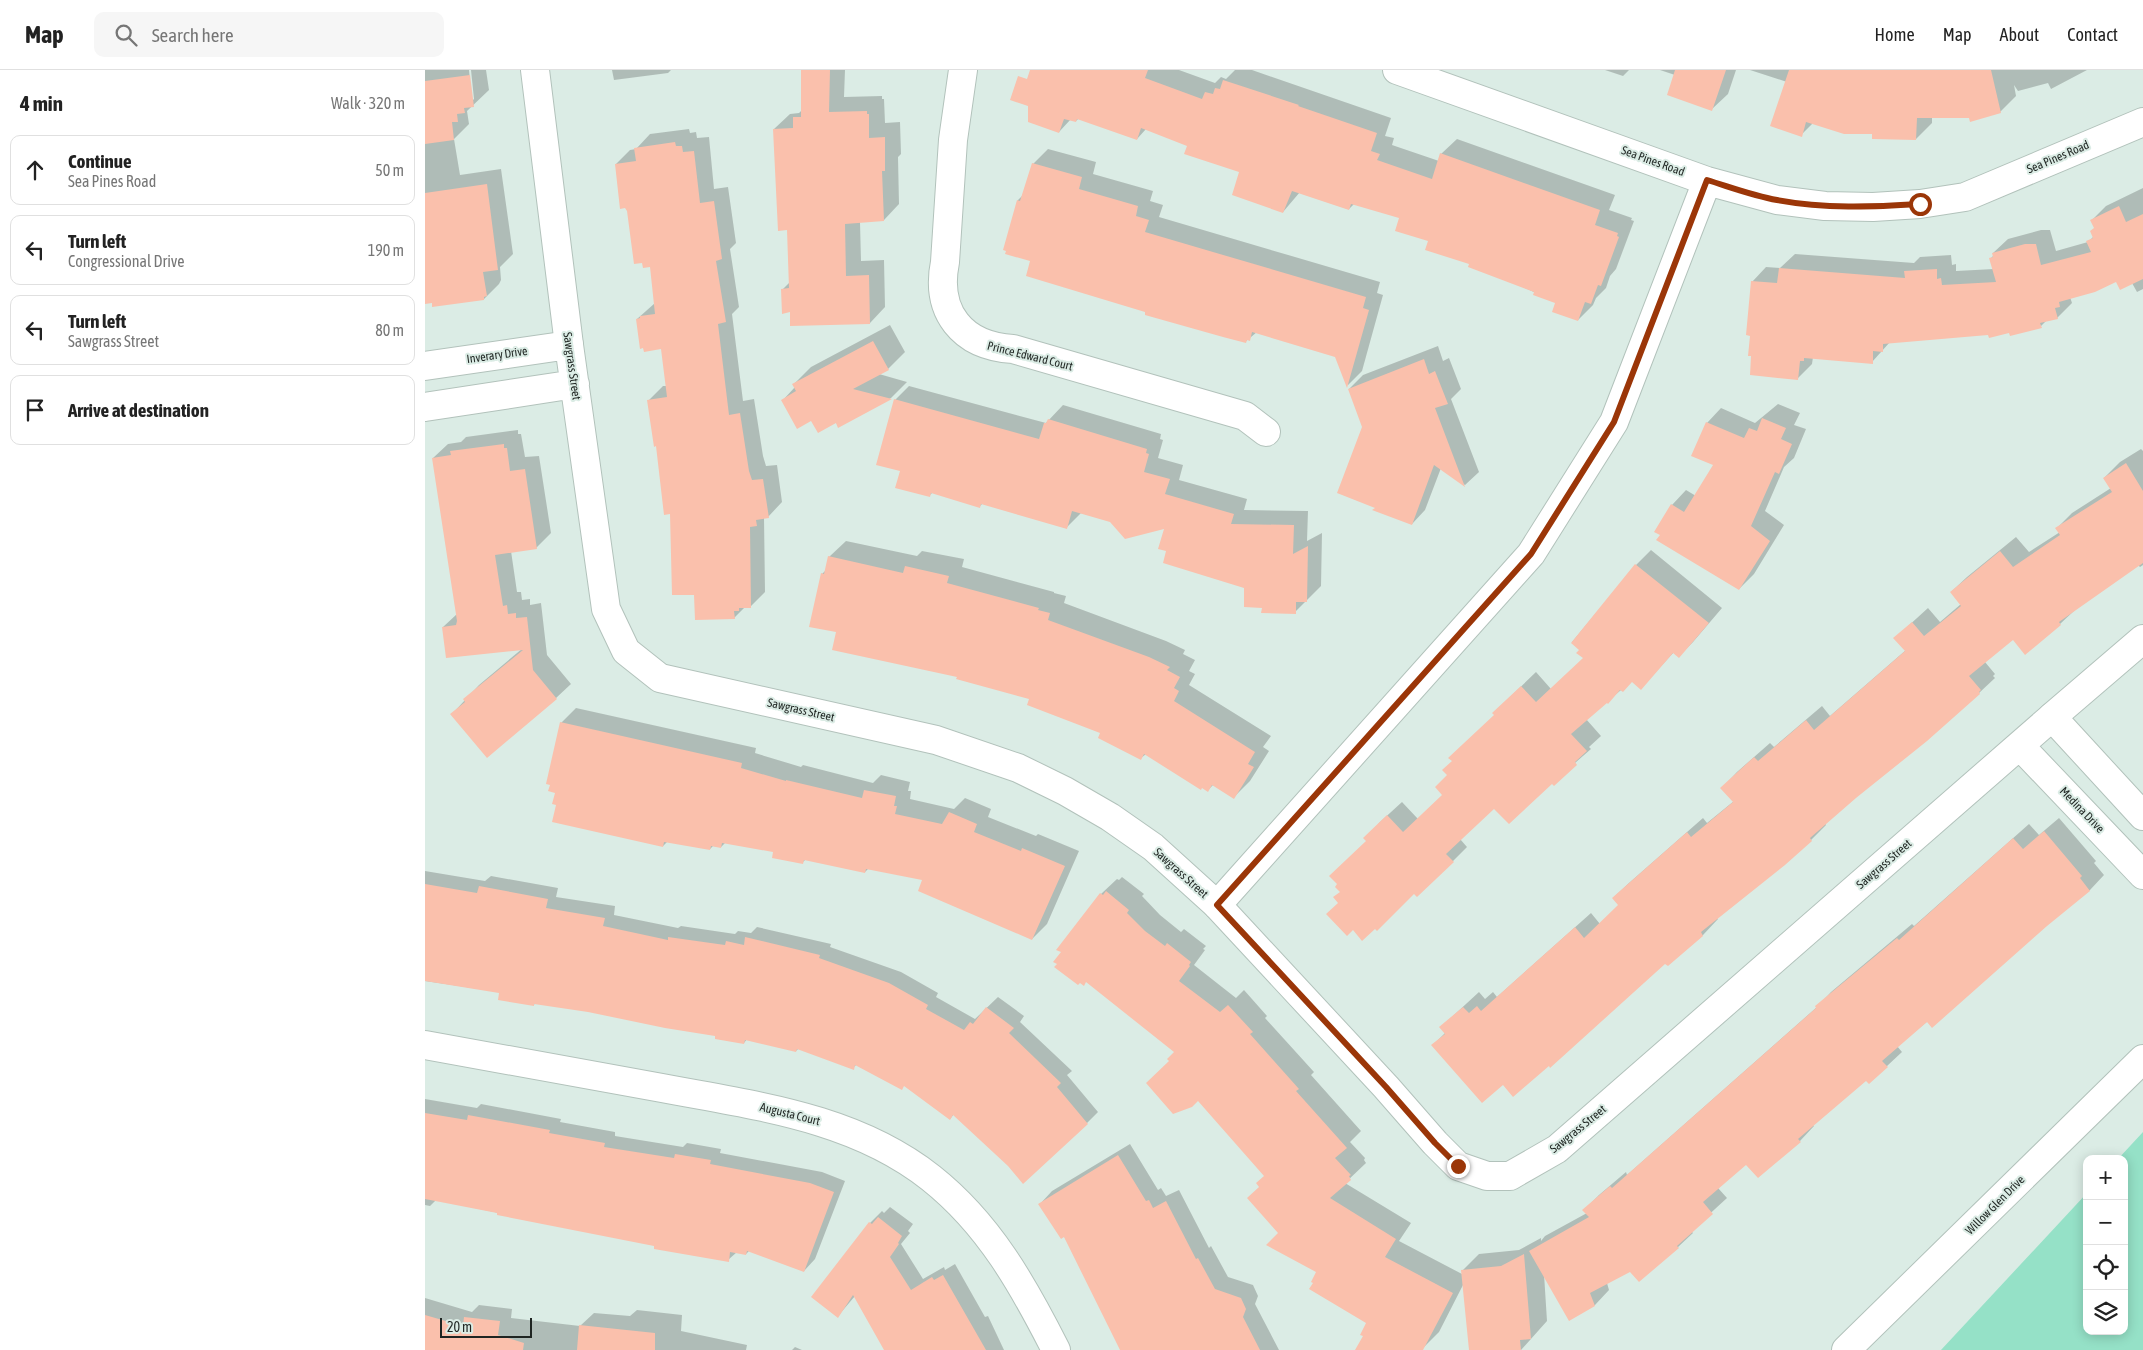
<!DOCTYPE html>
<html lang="en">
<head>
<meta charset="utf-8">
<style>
	body { margin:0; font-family:"Asap Condensed",sans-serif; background:#f6f6f6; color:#222 }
	.controls { position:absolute; right:15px; bottom:15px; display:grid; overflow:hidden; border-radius:10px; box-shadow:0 2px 12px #0003 }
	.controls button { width:45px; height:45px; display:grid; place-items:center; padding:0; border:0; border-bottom:1px solid #e0e0e0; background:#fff; color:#222; font:25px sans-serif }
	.scale { position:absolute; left:15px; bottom:12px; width:92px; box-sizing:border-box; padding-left:5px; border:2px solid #1f2522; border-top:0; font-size:14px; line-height:18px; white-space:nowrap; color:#1f2522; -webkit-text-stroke:4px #dbece5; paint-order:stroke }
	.stop { position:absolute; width:15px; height:15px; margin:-11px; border:4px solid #9b3608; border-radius:50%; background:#fff }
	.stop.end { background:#9b3608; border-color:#fff; box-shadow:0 1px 5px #0008 }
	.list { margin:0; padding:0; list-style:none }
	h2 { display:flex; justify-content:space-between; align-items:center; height:65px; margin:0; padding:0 20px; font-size:21px }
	h2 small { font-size:16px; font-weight:400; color:#767676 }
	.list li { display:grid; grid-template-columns:32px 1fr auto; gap:15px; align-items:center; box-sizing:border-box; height:70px; margin:0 10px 10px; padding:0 10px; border:1px solid #e0e0e0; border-radius:10px }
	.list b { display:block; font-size:19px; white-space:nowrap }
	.list p { margin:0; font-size:16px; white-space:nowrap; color:#767676 }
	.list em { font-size:16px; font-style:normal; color:#767676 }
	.icon { flex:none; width:28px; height:28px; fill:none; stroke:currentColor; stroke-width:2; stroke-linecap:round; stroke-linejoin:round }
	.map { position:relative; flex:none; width:1718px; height:1280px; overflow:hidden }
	header { display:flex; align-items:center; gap:30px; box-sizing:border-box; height:70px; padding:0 25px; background:#fff; border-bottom:1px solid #e0e0e0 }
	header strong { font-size:24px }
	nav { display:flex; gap:28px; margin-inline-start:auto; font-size:18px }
	.search { width:350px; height:45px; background:#f6f6f6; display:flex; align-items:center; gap:12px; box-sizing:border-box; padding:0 18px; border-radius:10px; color:#767676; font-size:19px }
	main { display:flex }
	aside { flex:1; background:#fff }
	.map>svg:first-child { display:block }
	.green { fill:#95e1c7 }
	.shadow { fill:#0003 }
	.building { fill:#fac0ac }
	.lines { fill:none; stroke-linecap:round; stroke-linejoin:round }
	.minor-casing { stroke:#b2c2bb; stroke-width:30 }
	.tertiary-casing { stroke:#b2c2bb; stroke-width:30 }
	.secondary-casing { stroke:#b2c2bb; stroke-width:30 }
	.minor { stroke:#fff; stroke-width:28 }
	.tertiary { stroke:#fff; stroke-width:28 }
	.secondary { stroke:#fff; stroke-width:28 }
	.route { stroke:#9b3608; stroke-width:6 }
	.labels { text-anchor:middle; stroke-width:4; stroke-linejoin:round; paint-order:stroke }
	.street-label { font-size:12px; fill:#1f2522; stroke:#dbece5 }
</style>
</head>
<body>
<header>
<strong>Map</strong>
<div class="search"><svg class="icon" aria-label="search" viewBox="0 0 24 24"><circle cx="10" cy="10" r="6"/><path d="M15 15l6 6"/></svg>Search here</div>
<nav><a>Home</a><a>Map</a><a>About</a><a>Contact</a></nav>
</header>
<main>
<aside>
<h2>4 min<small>Walk · 320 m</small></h2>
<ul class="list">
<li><svg class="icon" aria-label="ahead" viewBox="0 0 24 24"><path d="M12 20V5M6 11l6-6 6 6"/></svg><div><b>Continue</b><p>Sea Pines Road</p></div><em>50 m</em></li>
<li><svg class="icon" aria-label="left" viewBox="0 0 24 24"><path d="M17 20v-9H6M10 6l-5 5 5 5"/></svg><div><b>Turn left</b><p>Congressional Drive</p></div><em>190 m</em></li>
<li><svg class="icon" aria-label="left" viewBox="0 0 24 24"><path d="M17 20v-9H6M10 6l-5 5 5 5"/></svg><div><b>Turn left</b><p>Sawgrass Street</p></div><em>80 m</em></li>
<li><svg class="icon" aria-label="arrive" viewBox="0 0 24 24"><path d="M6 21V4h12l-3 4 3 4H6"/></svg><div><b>Arrive at destination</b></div></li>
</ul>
</aside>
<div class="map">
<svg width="1718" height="1280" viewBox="0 0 1718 1280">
	<rect width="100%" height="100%" fill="#dbece5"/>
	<!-- green -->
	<path class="green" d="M1718,1062V1280H1516L1662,1123V1261H1699V1089H1693Z"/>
	<!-- shadow -->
	<path class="shadow" d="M0,0H44L47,31L49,29L46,0H61L64,20L42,41L44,54L29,69L35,105L76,99L88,184L75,197L76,210L74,214L59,229L0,233Z
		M187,0H246L243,3L189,10Z
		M377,0H420L419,27L457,26V29H459L460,53L475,52L476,84L473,87L474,134L459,150L435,152L436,191L459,190L460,237L445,253L366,241L357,220L365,212L363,159L349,59L365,44L374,43L377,40Z
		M606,0H754L790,13L796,7L801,9L810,0H827L966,48L960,66L969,68L967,75L1014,91L1016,84L1032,69L1190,125L1184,140L1207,148L1206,150L1209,151L1191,199L1185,206L1181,218L1171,228L1168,235L1153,250L1131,232L1045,193L1004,171L976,147L929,134L924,139L875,122L858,142L815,101L764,75L721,59L712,69L654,48L651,51L646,49L634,62Z
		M1180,0H1204L1198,6Z
		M1235,0H1311L1303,24L1287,39L1250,5Z
		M1325,0H1662L1626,19L1623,13L1593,21L1589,15L1591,26L1575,42L1545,46H1507V53L1491,69L1388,53L1376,65L1362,12Z
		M264,59L265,63L271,62L272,68L284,67L289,119L303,117L311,173L305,179L314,237L307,244L318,331L329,329L338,386L341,396L352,395L357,432L343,447H339L340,522L325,537H320L309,548L270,524L246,443L223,331L238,316H242L237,278L212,249L230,233L226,195L203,141L191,94L205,80L211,79L225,64Z
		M623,79L671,92L668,104L728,121L725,131L738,135L734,147L955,212L952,223L958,225L937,301L923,315L911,286L832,262L820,272L722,241L579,179L593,130L598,125L608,94Z
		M1718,118V219L1712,222L1707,213L1692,210L1645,227L1647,233L1632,248L1622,250L1616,256L1564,264L1465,272L1447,292L1388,287L1387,294L1373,308L1326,265L1327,212L1341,197L1355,198L1370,184L1489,193L1495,187L1526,185L1527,195L1531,194V201L1569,199L1566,188L1569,185L1568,183L1583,169L1616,160H1625L1631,181L1663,172L1669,166L1670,157L1667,150L1681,136Z
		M465,255L480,282L463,299L454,304L482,312L466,328L413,356L411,352L387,349L358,330L370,317L369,314L386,297Z
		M1013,276L1018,291L1024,288L1036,319L1026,329L1054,402L1040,415L1016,398L1000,440L987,454L952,437L939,357L924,319L938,305Z
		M484,316L621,353L638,335L736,364L735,369L738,370L733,388L758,395L754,410L822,429L819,440L883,441L882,471L897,463L896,516L870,542L838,536L821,517L743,481L741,457L686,451L656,443L641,458L558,433L555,436L508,422L504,426L476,401L470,330Z
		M1353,334L1375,343L1369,355L1381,359L1369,388L1359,397L1340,441L1359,455L1329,504L1314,519L1237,465L1247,435L1261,420L1271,426L1290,395L1282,353L1296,338L1330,353Z
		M93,360V364H96L100,387L114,386L126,463L111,478L86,481L92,522H96L97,530L105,529V535L116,533L122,585L146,614L131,628L27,644L54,615L98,578L18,557L32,544L8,388L23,374L36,372L41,367Z
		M1716,379L1718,381V495L1715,497L1713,495L1651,539L1635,554L1588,568L1560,592L1570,604L1568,606L1570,608L1554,623L1400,753L1401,755L1386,770L1292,848L1293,849L1278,865L1243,895L1240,892L1124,994L1078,1014L1008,975L1020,963L1016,957L1054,922L1060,929L1068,922L1072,927L1166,843L1175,854L1194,835L1188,828L1204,813L1278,748L1282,753L1309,731L1297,718L1312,702L1345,673L1349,677L1397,636L1405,646L1481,580L1470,568L1503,538L1515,552L1536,534L1526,522L1542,507L1591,467L1604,482L1635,462L1632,458L1647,443L1686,418L1679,408L1695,392Z
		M421,471L492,486L497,481L539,489L537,497L629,522V523L641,526L639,533L741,571L760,580L758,584L770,590L764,601L770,604L764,615L846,666L838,677L844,681L825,711L809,727L788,715L783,720L721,684L716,688L677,662L606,628L533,606L412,561L397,504L402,499L404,487Z
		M1226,480L1297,538L1268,572L1254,586L1249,582L1216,618L1207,611L1161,649L1176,666L1164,677L1166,679L1127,713L1069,737L1035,769L1042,777L1028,791L989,823L915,832L916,822L954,753L977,732L993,749L1019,724L1023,705L1083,629L1111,602L1126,619L1160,588L1156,580L1147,572L1211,495Z
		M151,638L331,678L330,683L376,697L378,695L448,713L456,705L485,712L483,721H486L485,729L529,739L540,728L566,739L563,747L611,766L613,764L654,781L622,854L607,869L499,809L444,798L440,802L381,789L377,793L349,781L301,772L296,777L288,776L285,779L243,771L238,776L132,734L131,722L136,653Z
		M1634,748L1671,791L1669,793L1679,805L1665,820L1472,976L1477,982L1462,996L1441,1009L1388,1055L1389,1056L1375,1071L1321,1093L1293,1118L1302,1128L1266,1161L1268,1163L1253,1177L1214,1210L1205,1200L1182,1213L1184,1220L1170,1235L1144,1249L1119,1204L1122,1251L1096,1280H1062L1038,1215L1014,1262L998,1278L991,1280H934L943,1253L855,1163L835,1116L840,1105L745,991L751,981L676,824L692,809L694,810L697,807L719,824L717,826L735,845L756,862L759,859L781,876L778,879L780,880L769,895L811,928L819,920L842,946L840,948L889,1002L886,1005L936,1061L925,1072L940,1088L939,1090L941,1093L920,1113L986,1153L974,1171L1037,1204V1201L1054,1184L1094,1180L1116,1168V1171L1120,1166L1162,1143L1159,1140L1174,1125L1201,1102L1202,1105L1392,937L1406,922L1487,854L1489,856L1604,754L1614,765Z
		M0,801L60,811L66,806L133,818L131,827L190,836L189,845L253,858L256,856L310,864L313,861L326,863L332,857L406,874L405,877L476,902L513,923L511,927L550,949L573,927L599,946L595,952L647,1001L642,1005L673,1042L662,1053L584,1095L529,1044L525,1049L480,1015L432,994L428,998L374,978L371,981L322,969L319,973L292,965L164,941L110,933L109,935L75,922L0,911Z
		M0,1029L52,1038L56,1034L136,1049L135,1052L190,1062V1066L258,1077L262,1073L296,1079L295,1083L397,1102L420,1111L390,1189L379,1201L325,1180L321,1184L312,1182L303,1190L11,1130L5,1136L0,1135Z
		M705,1074L733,1120L736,1118L741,1126L754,1120L784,1178L786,1176L803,1207L828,1215L833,1226L830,1234L854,1280H701L639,1166L615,1134L627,1121Z
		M465,1137L488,1154L483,1161L485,1163L476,1174L498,1209L519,1197L520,1200L530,1194L560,1247L563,1246L579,1280H460L430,1226L413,1246L388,1227L445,1153L457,1141L459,1143Z
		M0,1228L47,1242L54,1235L87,1239L86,1248L155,1256L169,1243L205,1246L212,1240L257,1245L256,1261L322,1275L321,1280H0Z
		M370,1277L377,1280H367Z"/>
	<!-- building -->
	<path class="building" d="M376,0H405L404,42L442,41V44H444V68L460,67V101H457L459,151L420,154L421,206L444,205L445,254L365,256V242L357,244L356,219L364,218L362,160L353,161L348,59L368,58V47H376Z
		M605,0H723L720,8L777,29L780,22L788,24L790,18L795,19L798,10L874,35L873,36L952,63L946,81L955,84L952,90L1007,109L1015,83L1175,140L1170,155L1193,163L1192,166L1194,167L1176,216L1173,215L1166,234L1160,232L1153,251L1127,242L1130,233L1108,225L1109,222L1043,197L1044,194L1000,180L1003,171L970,161L974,148L926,134L924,140L867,121L858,143L807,125L814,102L759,84L762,76L716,58L712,70L652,49L651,52L639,49L634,63L603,52V36L585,30L593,6L602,9Z
		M1250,0H1301L1287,41L1242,25Z
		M1364,0H1566L1576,43L1545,52L1544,48H1492L1491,70L1447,69V64H1419L1381,52L1377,67L1345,56Z
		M45,5L49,37L39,38L40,43L32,44L33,52H27L29,70L0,74V11Z
		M250,72L251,76H257L258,82L269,81L275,133L289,131L297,189L291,191L301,252L293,254L304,345L315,343L324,401L327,410L338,409L344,448L331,450L332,456L325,457L326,538H314V541H309L310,549L270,550L269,525H247L245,444L239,445L231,376L229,377L222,330L242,327L236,279L219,282L218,278L215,279L211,249L215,248V246L230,244L225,197L218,198L217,193L209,194L202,141L200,138L195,139L190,94L211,91L209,78Z
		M607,93L657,107L654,119L713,136L711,146L724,150L720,162L941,227L938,238L944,240L922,318L910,287L827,262L825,271L822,270L821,273L798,267L720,245V242L601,206L605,191L580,184L581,181L578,180L592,130L595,131Z
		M62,114L73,200L58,202L62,226L59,227V230L7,237V233L0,234V123Z
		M1694,136L1701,152L1718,144V209L1695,220L1691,212L1670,222L1634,232L1635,237L1630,238L1633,249L1615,253L1617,258L1585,266L1584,263L1564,268L1563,265L1458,274V282L1448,281V294L1379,288V291H1375L1373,310L1325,305L1326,286H1323L1325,266L1321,265L1326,211L1352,213L1354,198L1480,208L1479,201L1512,199V209L1516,208L1517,215L1571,212L1564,188L1568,187L1567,183L1600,174H1611L1616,195L1666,182L1661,171L1668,168L1665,161L1669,158L1665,150Z
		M448,271L464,300L428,319L467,329L413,358L411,353L393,363L386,351L372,359L356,330L371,321L367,314Z
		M999,289L1004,304L1010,301L1023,334L1010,338L1040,417L1009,395L987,455L947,440L950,438L912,423L937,357L923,319Z
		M469,329L614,369L619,353H621L623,349L722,379L721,383L724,384L719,402L745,409L740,424L809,444L806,454L869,455L868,484L883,476L882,532H871V544L836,543L837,538L819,537V518L738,493L741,481L733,479L739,459L700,469L685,452L647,441L642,459L556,434L555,438L506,423L505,427L470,418L475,401L451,395Z
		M1337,348L1361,358L1356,369L1367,374L1354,404L1350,402L1326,456L1345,471L1314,520L1231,470L1235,465L1229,462L1246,434L1259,442L1288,395L1266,386L1281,352L1319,368L1324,358L1332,361Z
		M79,374V378H82L85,401L100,399L112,479L70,485L78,536L82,535L83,544L91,543V548L102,547L108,600L132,629L62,688L25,644L40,632L38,629L98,580L21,588L17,557L31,555L32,551L7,388L26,385L25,381Z
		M1701,393L1718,421V493L1634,552L1636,555L1600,585L1588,570L1544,606L1556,620L1554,622L1555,624L1502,671L1431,728L1385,768L1387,771L1360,795L1276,862L1278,866L1243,896L1240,894L1125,998L1124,996L1088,1027L1078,1015L1057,1033L1006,975L1020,964L1014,957L1038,937L1044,943L1052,936L1056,941L1150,857L1159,868L1193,835L1187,828L1262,762L1266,767L1308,732L1295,718L1329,687L1333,691L1381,650L1389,660L1480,581L1468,568L1487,552L1499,566L1536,536L1525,522L1575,481L1588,497L1635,465L1630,458L1687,422L1678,408Z
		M403,486L478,503L480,496L524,506L522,513L614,538L613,540L625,543L623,550L724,587L745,597L742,600L755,607L749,618L754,621L749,631L830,682L823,694L829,697L809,729L787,715L783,722L777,718L776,720L719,684L716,690L673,668L675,663L602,635L604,629L531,609L532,607L407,580L411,562L384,557L396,503L399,504Z
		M1210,494L1284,553L1254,588L1248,583L1216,620L1207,612L1198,622L1195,620L1183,634L1182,633L1146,664L1162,681L1150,692L1152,695L1129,716L1127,714L1084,754L1069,739L1021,784L1029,792L992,827L989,824L952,861L950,859L937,871L928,860L922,866L901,844L913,833L908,827L915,822L910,817L912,814L904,806L941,771L938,768L962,745L978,762L1017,725L1010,717L1022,705L1017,700L1027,691L1023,688L1069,645L1067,643L1096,616L1111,632L1158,588L1151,583L1154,580L1146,573Z
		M135,652L317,693L316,698L361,711V710L437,728L439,720L471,726L469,736H472L470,744L517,754L524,742L552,754L549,762L596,781L597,778L640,796L607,870L493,821L497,810L441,799L440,803L379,790L378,794L347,788L348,782L297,773L296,778L286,776L285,780L239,772L238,777L127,752L131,735L127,734L130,723L123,721L125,715L121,714Z
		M1619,761L1657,806L1655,808L1665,821L1622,856L1507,958L1502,952L1457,991L1463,997L1444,1014L1441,1011L1373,1069L1376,1072L1333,1108L1321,1095L1278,1132L1288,1144L1252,1176L1254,1178L1214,1212L1205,1202L1165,1223L1170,1236L1144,1251L1104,1181L1164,1147L1157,1140L1185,1116L1187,1118L1391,938L1390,936L1472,868L1474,870L1588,768L1598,779Z
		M0,814L52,823L54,816L123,829L121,838L180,848L178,856L243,870V867L300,875L301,871L319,875L320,867L395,885L394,888L464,913L503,935L501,939L539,960L545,952L548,954L561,937L589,958L584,963L636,1013L632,1017L663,1054L598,1114L583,1096L528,1045L525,1050L479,1016L477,1020L430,995L429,1000L372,979L371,982L320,970L319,974L290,969V966L240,958L163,942L109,934V936L73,930L74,923L0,911Z
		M681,821L704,840L702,843L720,861L740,876L742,873L766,892L764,895L765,896L754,911L795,942L803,935L828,962L825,964L874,1019L871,1021L922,1078L910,1088L926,1105L924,1106L926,1110L905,1128L971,1169L960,1187L1028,1223L998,1280H930L938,1266L935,1265L941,1253L884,1219L888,1213L886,1212L891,1202L841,1175L853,1163L822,1128L834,1117L831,1113L839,1106L773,1031L767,1037L748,1044L721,1013L744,991L742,989L749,982L661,912L659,916L655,913L653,915L629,897L632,894L628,892L636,882L631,880L675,823L678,825Z
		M0,1043L42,1050L43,1045L125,1060L124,1063L180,1073L179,1077L249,1088L250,1084L286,1090L285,1094L385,1113L409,1122L379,1202L322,1181L321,1185L305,1182L304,1192L229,1179V1176L72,1145V1143L0,1129Z
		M693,1085L721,1131L724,1130L728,1138L741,1131L771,1189L773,1188L790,1219L816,1228L821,1239L818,1247L835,1280H695L639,1167L636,1169L613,1134Z
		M453,1147L477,1166L473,1173L474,1174L465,1187L486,1220L507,1207L509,1210L518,1205L561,1280H459L428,1225L413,1248L386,1227L444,1152L447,1154Z
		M1099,1184L1106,1269L1095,1270L1096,1280H1044L1036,1200L1076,1196Z
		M0,1245L38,1256L39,1247L75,1251L73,1265L99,1273L98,1280H0Z
		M154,1255L230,1263V1280H152Z"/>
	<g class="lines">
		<!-- minor casing -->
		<g class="minor-casing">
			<path id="minor" d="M110,0L144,275
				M538,0L528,70L520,192C510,242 537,276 588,279L820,346L841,362
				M972,0L1282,111L1352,130L1400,136L1448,137L1495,134L1540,127L1718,52
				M1627,647L1718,569
				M792,835L1106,484L1189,352L1282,111
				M0,975C79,989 158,1003 237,1018C331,1036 429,1047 506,1108C564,1154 598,1215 631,1280"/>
		</g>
		<!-- tertiary casing -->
		<g class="tertiary-casing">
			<path id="tertiary" d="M0,296L144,275L181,539L201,581L235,608L511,670L593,698L640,721L685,747L728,777L792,835L961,1017L1010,1073L1033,1096L1062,1106H1085L1132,1079L1627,647L1718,746
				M0,337L150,314
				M1595,676L1718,805"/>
		</g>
		<!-- secondary casing -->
		<g class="secondary-casing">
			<path id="secondary" d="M1421,1280L1718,989"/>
		</g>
		<!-- minor -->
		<use href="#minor" class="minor"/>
		<!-- tertiary -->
		<use href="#tertiary" class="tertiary"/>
		<!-- secondary -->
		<use href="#secondary" class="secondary"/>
	</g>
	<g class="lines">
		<!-- route -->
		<path class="route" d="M1033,1096L1010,1073L961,1017L792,835L1106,484L1189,352L1282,110C1305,117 1329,126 1352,130C1400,139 1447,137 1495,134"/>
	</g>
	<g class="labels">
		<!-- street labels -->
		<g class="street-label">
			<text transform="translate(1633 87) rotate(-23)" y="4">Sea Pines Road</text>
			<text transform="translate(1228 91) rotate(20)" y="4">Sea Pines Road</text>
			<text transform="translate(72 285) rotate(-8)" y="4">Inverary Drive</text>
			<text transform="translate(605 286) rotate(14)" y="4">Prince Edward Court</text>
			<text transform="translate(147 296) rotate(82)" y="4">Sawgrass Street</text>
			<text transform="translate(376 640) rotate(13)" y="4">Sawgrass Street</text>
			<text transform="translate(1657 740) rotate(46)" y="4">Medina Drive</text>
			<text transform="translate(1459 794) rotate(-41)" y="4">Sawgrass Street</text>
			<text transform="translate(756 803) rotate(42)" y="4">Sawgrass Street</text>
			<text transform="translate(365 1044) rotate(14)" y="4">Augusta Court</text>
			<text transform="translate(1153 1059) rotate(-39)" y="4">Sawgrass Street</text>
			<text transform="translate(1570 1135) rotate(-45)" y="4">Willow Glen Drive</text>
		</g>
	</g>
</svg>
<div class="controls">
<button>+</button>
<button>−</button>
<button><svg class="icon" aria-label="locate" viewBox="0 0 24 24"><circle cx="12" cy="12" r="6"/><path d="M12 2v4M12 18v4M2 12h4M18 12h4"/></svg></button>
<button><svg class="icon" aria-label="layers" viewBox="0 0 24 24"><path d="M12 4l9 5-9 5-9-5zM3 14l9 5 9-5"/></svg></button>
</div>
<div class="scale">20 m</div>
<div class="stop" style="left:1495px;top:134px"></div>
<div class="stop end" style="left:1033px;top:1096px"></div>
</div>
</main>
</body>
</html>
